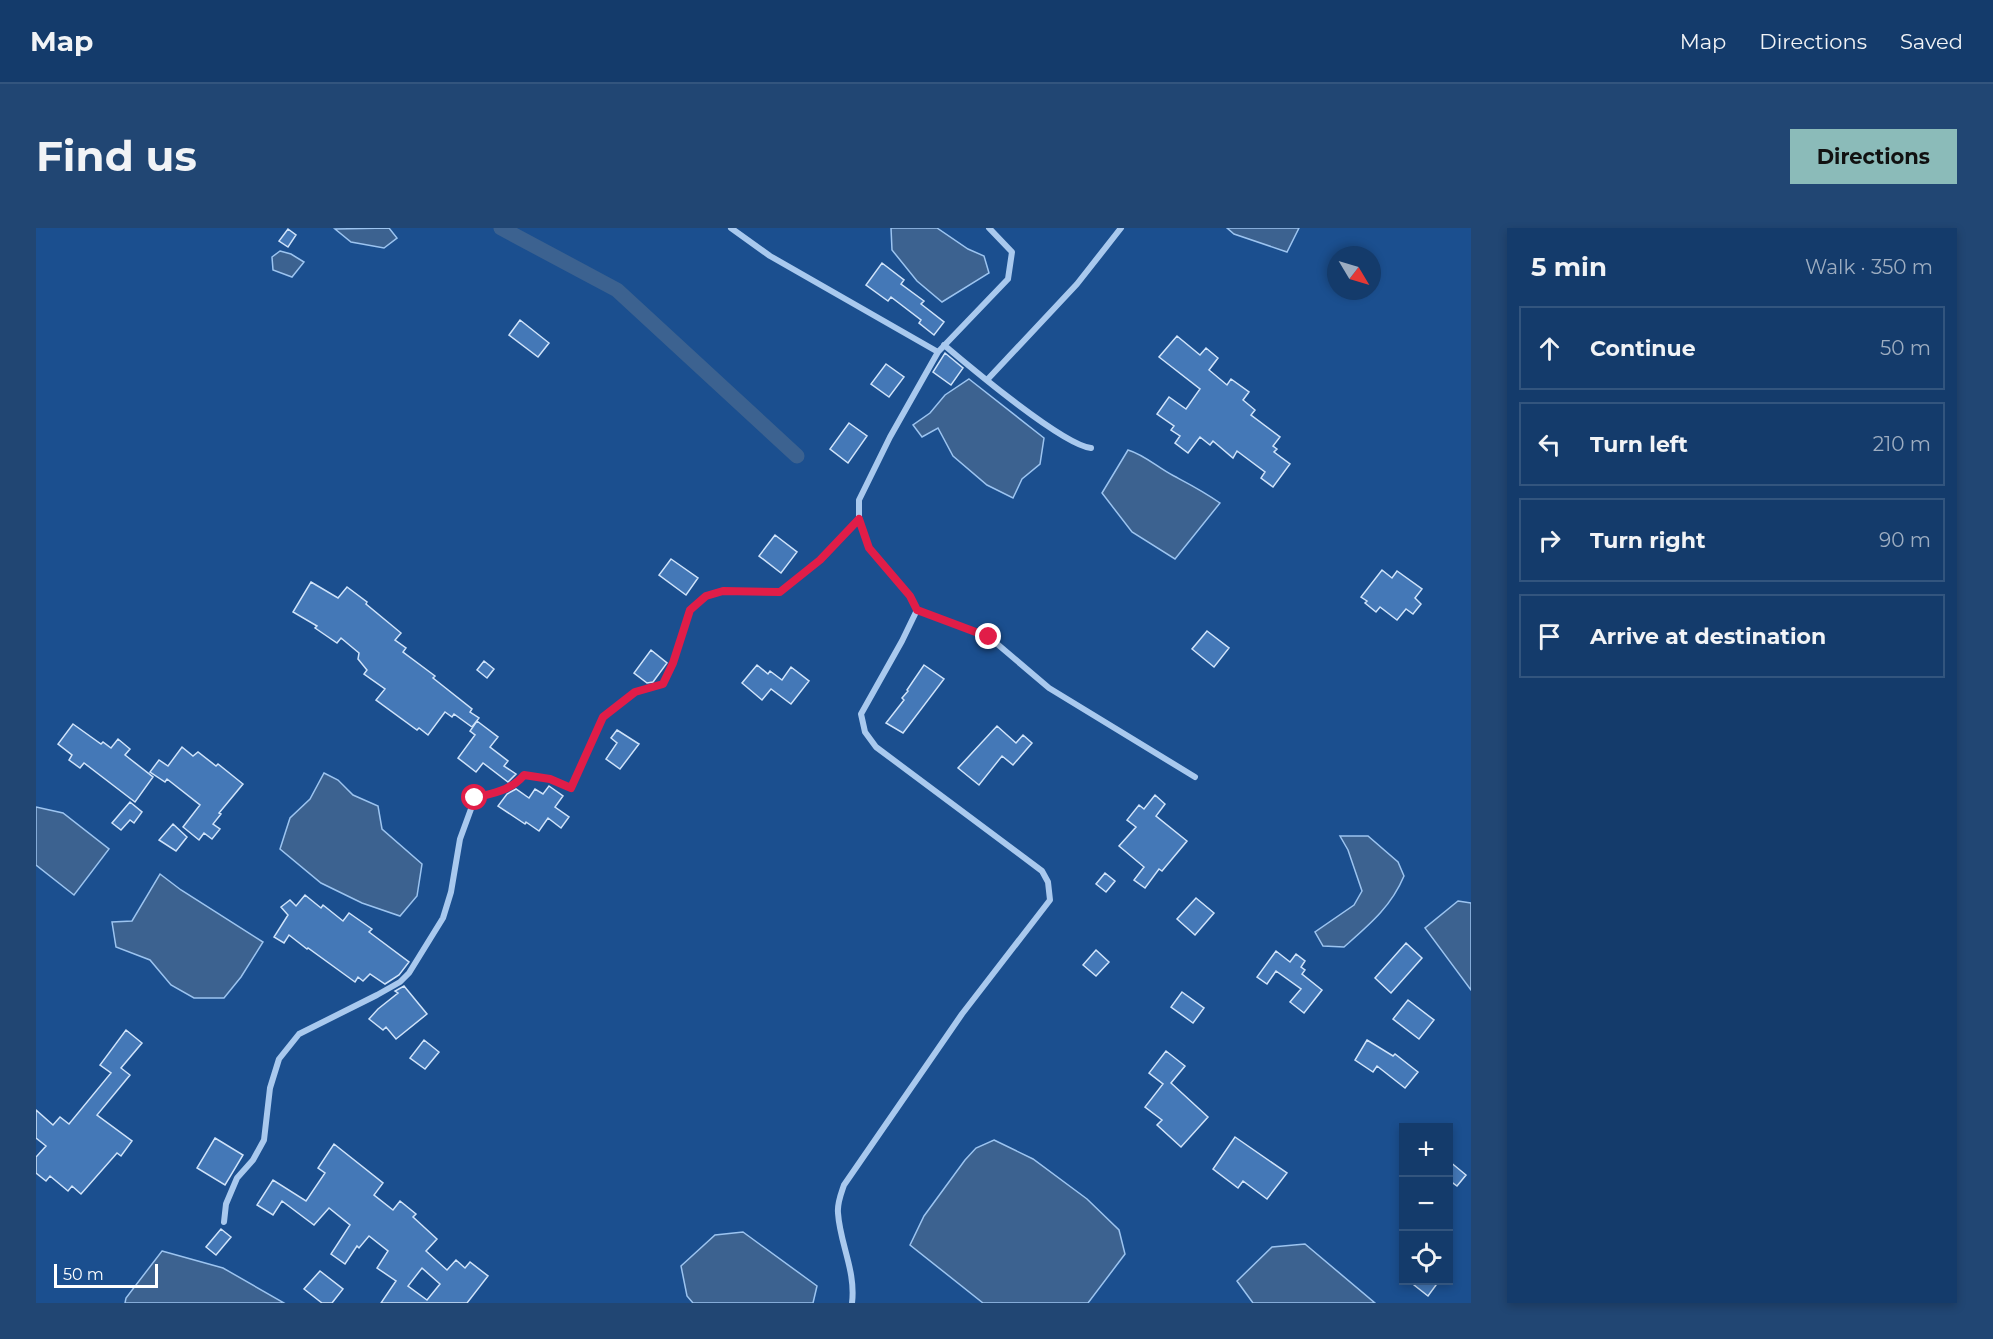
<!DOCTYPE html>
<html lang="en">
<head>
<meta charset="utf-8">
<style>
	body { margin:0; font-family:Montserrat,sans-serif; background:#214673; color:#f1f3f6 }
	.controls { position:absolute; right:18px; bottom:18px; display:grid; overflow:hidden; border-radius:0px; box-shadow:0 3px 9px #0003 }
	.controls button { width:54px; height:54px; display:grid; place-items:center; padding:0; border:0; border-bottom:2px solid #33557e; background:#143b6b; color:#f1f3f6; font:30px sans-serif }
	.compass { position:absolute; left:1291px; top:18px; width:54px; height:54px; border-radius:50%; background:#143b6b; box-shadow:0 3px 9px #0003; rotate:128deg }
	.scale { position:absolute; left:18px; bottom:15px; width:104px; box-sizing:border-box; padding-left:6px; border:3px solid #fff; border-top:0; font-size:16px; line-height:21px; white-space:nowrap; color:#fff; -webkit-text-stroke:4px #1b4f8f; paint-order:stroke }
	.stop { position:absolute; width:18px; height:18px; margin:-14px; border:4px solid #e11d48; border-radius:50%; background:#fff }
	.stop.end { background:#e11d48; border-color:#fff; box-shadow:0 2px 6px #0008 }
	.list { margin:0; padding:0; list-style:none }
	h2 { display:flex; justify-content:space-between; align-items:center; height:78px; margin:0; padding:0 24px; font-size:26px }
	h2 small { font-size:20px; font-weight:400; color:#9dadc1 }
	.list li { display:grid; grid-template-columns:39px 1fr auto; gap:18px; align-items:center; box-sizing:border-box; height:84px; margin:0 12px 12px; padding:0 12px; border:2px solid #33557e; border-radius:0px }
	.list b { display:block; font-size:22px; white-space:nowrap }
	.list em { font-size:20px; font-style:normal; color:#9dadc1 }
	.icon { flex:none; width:33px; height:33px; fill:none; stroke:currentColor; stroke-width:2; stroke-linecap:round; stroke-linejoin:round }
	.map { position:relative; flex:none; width:1435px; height:1075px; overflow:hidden; border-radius:0px }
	header { display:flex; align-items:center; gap:36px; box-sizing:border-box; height:84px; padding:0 30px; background:#143b6b; border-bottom:2px solid #33557e }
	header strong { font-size:28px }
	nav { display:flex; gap:33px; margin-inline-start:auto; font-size:21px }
	.intro { display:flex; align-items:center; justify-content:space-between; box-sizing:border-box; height:144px; padding:0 36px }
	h1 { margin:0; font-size:42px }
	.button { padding:15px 27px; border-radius:0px; background:#8bbbb9; color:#111; font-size:21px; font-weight:700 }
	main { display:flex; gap:36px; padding:0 36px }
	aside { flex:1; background:#143b6b; border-radius:0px; box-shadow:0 3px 9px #0003 }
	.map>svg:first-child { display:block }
	.water { fill:#3c6290; stroke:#9cc4f0; stroke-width:1.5 }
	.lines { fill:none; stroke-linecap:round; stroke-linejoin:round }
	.canal { stroke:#3c6290; stroke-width:15 }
	.building { fill:#4478b7; stroke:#cfe3fa; stroke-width:1.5; fill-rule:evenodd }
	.minor { stroke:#a9c9ee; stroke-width:6 }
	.route { stroke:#e11d48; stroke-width:8 }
</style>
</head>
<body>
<header>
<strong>Map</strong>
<nav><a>Map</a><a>Directions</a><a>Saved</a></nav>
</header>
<div class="intro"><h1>Find us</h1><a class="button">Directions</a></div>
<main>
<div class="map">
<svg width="1435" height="1075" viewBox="0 0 1435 1075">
	<rect width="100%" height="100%" fill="#1b4f8f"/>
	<!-- water -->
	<path class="water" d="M353,0L361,10L348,20L315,14L299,1Z
		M855,0H901L932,21L948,28L953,45L906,74L881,53L856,22Z
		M1191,0H1263L1251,24L1198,6Z
		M244,23L255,26L268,34L256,49L237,42L236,29Z
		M933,151L1008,210L1004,236L986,251L977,270L951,257L917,228L902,200L886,209L877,197L894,185L909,167Z
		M1092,222C1109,227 1122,240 1138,248C1155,257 1167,263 1184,275L1139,331L1096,304L1066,265Z
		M288,545L302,552L317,567L342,578L346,601L386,636L381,668L364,688L326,675L285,655L244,621L254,590L274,571Z
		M0,579L27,585L73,621L38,667L0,637Z
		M1304,608H1332L1362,634L1368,648C1355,679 1333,697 1308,719L1287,718L1279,704L1318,677L1326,663L1312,622Z
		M124,646L145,662L227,714L205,749L188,770H158L135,757L114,732L80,719L76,694L96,693Z
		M1422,673L1435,675V762L1389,700Z
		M958,912L997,931L1051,971L1083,1002L1089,1026L1052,1075H947L874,1017L888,988L929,932L940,920Z
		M707,1004L781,1058L777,1075H657L651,1068L645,1038L679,1007Z
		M1269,1016L1339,1075H1217L1201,1053L1236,1019Z
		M126,1023L187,1040L248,1075H89L90,1070Z"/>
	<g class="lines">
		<!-- canal -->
		<path class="canal" d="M465,0L581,62L761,228"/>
	</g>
	<!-- building -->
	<path class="building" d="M252,1L260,7L252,19L243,13Z
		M846,35L868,52L865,56L888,73L885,76L908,94L898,107L883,95L885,92L855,69L852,73L830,57Z
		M484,92L513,115L502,129L473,107Z
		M1141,108L1164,127L1170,120L1182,130L1173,142L1191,157L1195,151L1213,164L1207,172L1219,182L1215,187L1244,209L1237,218L1241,221L1238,224L1254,236L1237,259L1225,250L1229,244L1201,223L1197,230L1177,213L1174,217L1164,209L1152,225L1139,215L1144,208L1135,202L1138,198L1121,186L1133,169L1150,181L1164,161L1123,129Z
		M909,125L927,140L915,157L897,144Z
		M850,136L868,149L853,169L835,156Z
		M813,195L831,208L812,235L794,221Z
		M739,307L761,324L745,345L723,328Z
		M635,331L662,350L650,367L623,347Z
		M1346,342L1356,350L1361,343L1386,361L1379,370L1385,376L1377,386L1370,381L1361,392L1344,379L1340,384L1329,375L1331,373L1325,369Z
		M275,354L302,370L311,359L331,374L330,376L365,405L359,412L370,420L367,424L399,448L397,450L436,481L434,484L443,490L436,499L418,486L416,489L409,484L392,507L383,500L381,502L340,472L349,461L328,446L331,442L322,431L323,425L305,410L301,415L279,400L281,398L257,384Z
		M1171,403L1193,420L1178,439L1156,421Z
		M615,422L631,435L617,454L611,455L598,445Z
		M448,433L458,441L451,450L441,442Z
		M721,437L732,446L734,443L746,452L755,439L773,453L755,476L735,461L726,472L706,455Z
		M888,437L908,451L867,505L850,495L868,472L866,470L872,463L871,462Z
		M441,493L462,509L454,519L472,533L468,538L480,546L472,554L447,535L440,544L422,530L439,507L434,503Z
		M37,496L65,516L67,514L75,520L82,511L94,521L89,527L117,549L99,574L48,535L44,540L33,532L36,527L22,516Z
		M961,498L980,515L987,507L996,515L977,537L966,528L943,557L922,540Z
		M581,502L603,516L584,541L570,531L581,515L575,510Z
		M146,519L157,528L162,524L180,538L182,536L207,556L183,585L185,586L177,596L184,601L176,611L168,605L163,612L147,599L164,577L131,551L129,554L114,544L123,532L132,538Z
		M513,558L527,568L519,579L533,589L525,600L512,590L503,603L490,594L489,596L462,578L471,566L480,561L493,570L499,561L507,566Z
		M1119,567L1129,576L1120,588L1151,613L1126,643L1123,641L1109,660L1098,652L1108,639L1083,618L1100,599L1091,592L1103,577L1108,581Z
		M94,574L106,584L98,595L94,592L85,602L76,595Z
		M137,596L151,609L140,623L123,612Z
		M1069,645L1079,653L1070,664L1060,656Z
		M269,667L285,680L287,677L307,693L313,685L336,701L333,704L373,734L363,747L349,756L334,746L327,753L322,749L319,754L272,720L271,721L253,707L248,715L238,709L252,687L245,679L254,672L260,678Z
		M1160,670L1178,685L1159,707L1141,691Z
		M1370,715L1386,730L1355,765L1339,750Z
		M1060,722L1073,734L1060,748L1047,737Z
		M1240,723L1254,734L1260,726L1269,733L1265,739L1269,742L1266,746L1286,762L1268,785L1254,774L1265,761L1240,743L1231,756L1221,749Z
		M368,758L391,786L360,811L350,799L347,802L333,791L342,781L362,765L359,763Z
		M1146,764L1168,780L1157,795L1135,779Z
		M1372,772L1398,792L1383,811L1357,791Z
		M90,802L106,815L85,840L94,847L61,887L96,913L85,928L81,925L45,966L36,958L32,963L14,948L10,953L0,945V929L10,918L0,910V882L17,897L24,889L33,896L75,845L64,837Z
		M388,812L403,824L389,841L374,830Z
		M1331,812L1357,828L1359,826L1382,844L1369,860L1341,838L1337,844L1319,832Z
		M1130,823L1149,838L1135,855L1172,889L1145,919L1121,897L1126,892L1109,879L1127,856L1113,845Z
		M1199,909L1251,945L1231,971L1207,953L1202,960L1177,941Z
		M179,910L207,927L189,957L161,940Z
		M298,916L347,955L338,967L357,982L364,973L380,986L377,989L401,1011L390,1023L411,1042L420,1032L429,1040L434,1034L452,1048L431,1075H345L360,1053L341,1040L352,1023L333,1008L323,1020L321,1018L309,1036L295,1026L314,997L293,980L278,997L246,973L237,987L221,977L237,952L270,973L289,945L282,940ZM386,1040L404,1056L391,1072L372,1058Z
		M1413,933L1430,947L1421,958L1413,952Z
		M185,1001L195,1009L180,1027L170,1019Z
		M284,1043L307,1061L296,1075H286L268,1061Z
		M1373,1053H1403L1392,1068Z"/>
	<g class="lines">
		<!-- minor -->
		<path class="minor" d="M695,0L734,28L902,124
			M908,117C934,139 1027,217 1055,220
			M951,152L1041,56L1085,0
			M881,382L953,409L1013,460L1159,549
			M188,994L190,976L201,950L217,932L228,912L234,860L243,831L263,806L341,767L364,754L373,745L407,690L415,664L424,611L439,570C457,565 476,562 488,547L514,551L535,560L567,489L599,464L627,456L637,435L654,382L670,368L687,363L744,364L784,332L823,291
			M816,1075C820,1043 804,1016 802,985C801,975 805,966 808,957L926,786L1014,672L1012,654L1006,643L840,519L829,504L825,486L866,413L881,382L874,368L833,320L823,291V272L854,209L902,124L972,51L976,24L953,0"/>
	</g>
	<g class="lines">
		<!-- route -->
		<path class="route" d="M439,570C457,565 476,562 488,547L514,551L535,560L567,489L599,464L627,456L637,435L654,382L670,368L687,363L744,364L784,332L823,291L833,320L874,368L881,382L953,409"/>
	</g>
</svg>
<div class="controls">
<button>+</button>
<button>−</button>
<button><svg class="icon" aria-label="locate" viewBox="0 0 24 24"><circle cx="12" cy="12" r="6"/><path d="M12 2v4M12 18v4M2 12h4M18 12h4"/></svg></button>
</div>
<svg class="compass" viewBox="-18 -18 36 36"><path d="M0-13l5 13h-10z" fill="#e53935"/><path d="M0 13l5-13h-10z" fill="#9dadc1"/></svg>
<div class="scale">50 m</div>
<div class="stop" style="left:439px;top:570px"></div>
<div class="stop end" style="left:953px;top:409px"></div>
</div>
<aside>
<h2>5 min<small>Walk · 350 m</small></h2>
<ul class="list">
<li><svg class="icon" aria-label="ahead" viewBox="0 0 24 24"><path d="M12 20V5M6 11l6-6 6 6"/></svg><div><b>Continue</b></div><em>50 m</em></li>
<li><svg class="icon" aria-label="left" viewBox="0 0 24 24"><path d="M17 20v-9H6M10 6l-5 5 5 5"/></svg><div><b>Turn left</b></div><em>210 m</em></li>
<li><svg class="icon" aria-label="right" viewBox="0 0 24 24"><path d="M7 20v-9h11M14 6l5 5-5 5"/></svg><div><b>Turn right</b></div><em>90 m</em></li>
<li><svg class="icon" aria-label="arrive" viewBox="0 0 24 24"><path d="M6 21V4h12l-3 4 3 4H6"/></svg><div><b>Arrive at destination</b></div></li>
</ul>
</aside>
</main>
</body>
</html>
